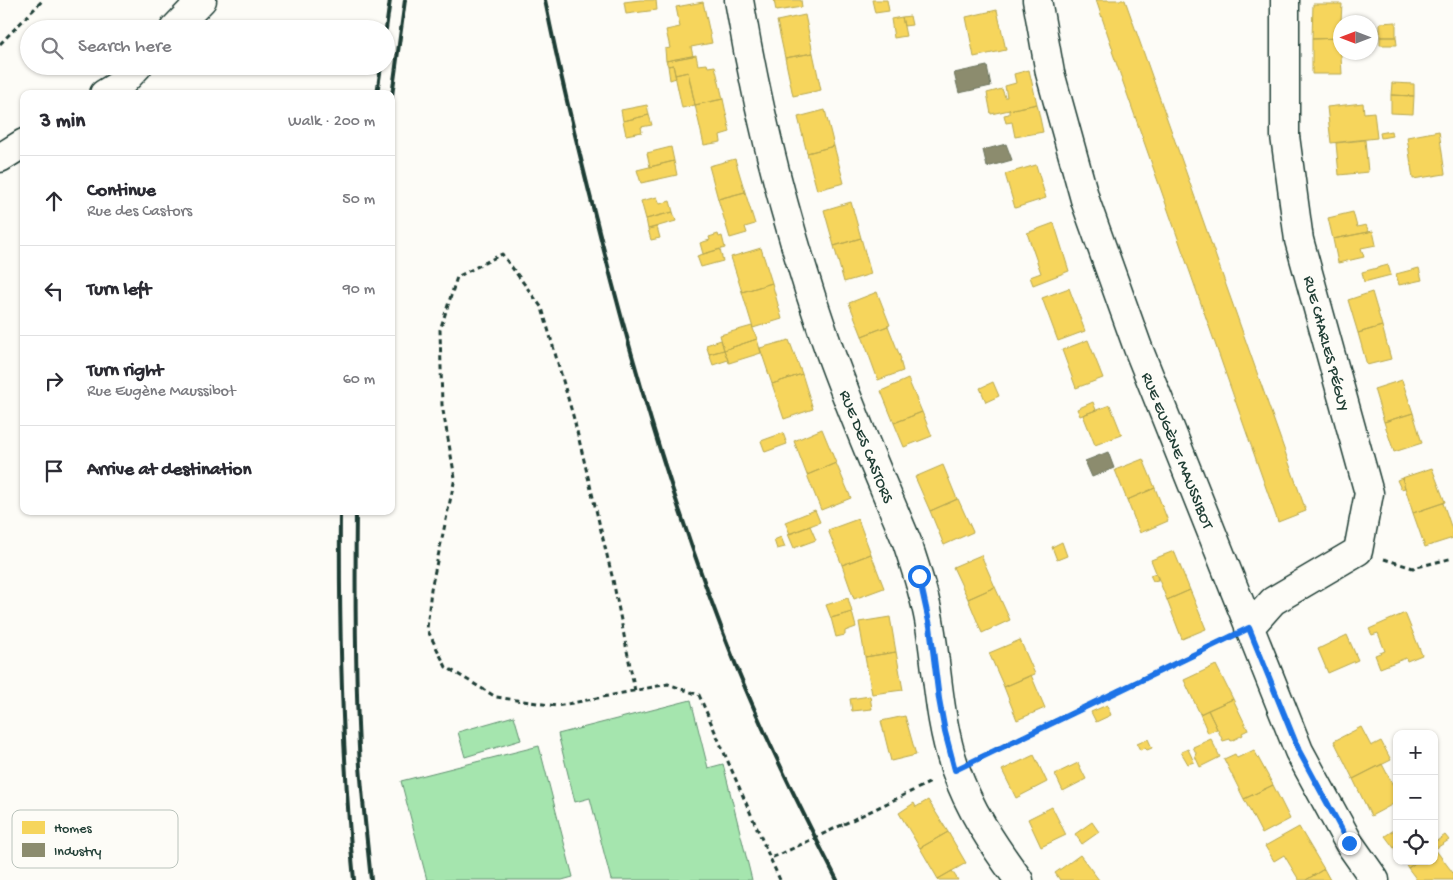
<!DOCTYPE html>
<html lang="en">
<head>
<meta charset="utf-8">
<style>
	body { margin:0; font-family:"Gochi Hand",sans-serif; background:#f2f2f3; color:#2b2b33 }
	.controls { position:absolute; right:15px; bottom:15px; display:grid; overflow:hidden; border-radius:10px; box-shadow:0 1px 4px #0004 }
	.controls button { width:45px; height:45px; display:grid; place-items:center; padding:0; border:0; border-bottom:1px solid #e1e1e2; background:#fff; color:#2b2b33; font:25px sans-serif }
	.compass { position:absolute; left:1333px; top:15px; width:45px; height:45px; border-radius:50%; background:#fff; box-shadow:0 1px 4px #0004; rotate:270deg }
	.stop { position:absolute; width:15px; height:15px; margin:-11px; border:4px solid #1a73e8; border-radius:50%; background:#fff }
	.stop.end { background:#1a73e8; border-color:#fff; box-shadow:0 1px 5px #0008 }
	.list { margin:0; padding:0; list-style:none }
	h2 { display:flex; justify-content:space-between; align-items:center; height:65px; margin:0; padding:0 20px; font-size:21px }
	h2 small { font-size:16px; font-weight:400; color:#7c7c81 }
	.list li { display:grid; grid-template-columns:32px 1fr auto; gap:15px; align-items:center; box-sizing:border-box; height:90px; padding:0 20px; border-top:1px solid #e1e1e2 }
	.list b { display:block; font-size:19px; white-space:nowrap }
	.list p { margin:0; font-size:16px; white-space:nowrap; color:#7c7c81 }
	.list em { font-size:16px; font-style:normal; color:#7c7c81 }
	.icon { flex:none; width:28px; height:28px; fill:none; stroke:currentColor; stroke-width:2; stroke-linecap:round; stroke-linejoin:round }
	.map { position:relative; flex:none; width:1453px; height:880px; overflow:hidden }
	.search { position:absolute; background:#fff; box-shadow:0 1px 4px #0004; left:20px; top:20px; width:375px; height:55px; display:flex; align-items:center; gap:12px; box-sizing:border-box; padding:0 18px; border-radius:28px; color:#7c7c81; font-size:19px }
	.panel { position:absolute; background:#fff; box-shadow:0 1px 4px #0004; left:20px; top:90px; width:375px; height:425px; border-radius:10px }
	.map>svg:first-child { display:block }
	.green { fill:#a5e5ae; stroke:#629171 }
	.homes { fill:#f6d55c; stroke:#b6a750 }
	.industry { fill:#8c8c6e; stroke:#6b745d }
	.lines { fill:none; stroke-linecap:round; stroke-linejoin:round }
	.minor-casing { stroke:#1f3d34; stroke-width:31 }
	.path { stroke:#1f3d34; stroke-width:3; stroke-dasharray:5 4; stroke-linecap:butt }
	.minor { stroke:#fdfcf7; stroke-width:28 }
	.rail { stroke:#1f3d34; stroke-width:4 }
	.path-bridge { stroke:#1f3d34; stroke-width:3; stroke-dasharray:5 4; stroke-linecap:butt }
	.route { stroke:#1a73e8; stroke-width:6 }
	.labels { text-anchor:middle; stroke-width:5; stroke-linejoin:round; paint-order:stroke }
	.street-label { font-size:16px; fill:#1f3d34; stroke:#fdfcf7 }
	.key { fill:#fdfcf7; stroke:#bac3bc; stroke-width:1 }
	.key-label { font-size:14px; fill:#1f3d34 }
</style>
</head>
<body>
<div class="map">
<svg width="1453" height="880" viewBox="0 0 1453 880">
	<rect width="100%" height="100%" fill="#fdfcf7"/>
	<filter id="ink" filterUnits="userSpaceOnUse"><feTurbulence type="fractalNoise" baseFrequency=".02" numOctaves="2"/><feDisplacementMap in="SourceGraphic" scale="10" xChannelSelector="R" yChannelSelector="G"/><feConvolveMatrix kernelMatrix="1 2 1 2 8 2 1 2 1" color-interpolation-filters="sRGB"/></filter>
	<g filter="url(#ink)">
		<!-- green -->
		<path class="green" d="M691,700L708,768L723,764L752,880H611L590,798L575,802L558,734Z
			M514,716L521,740L465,757L458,732Z
			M539,746L573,877L562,880H427L401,781Z"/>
		<!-- homes -->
		<path class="homes" d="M640,0H656L657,10L626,14L624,2Z
			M774,0H801L802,7L776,11Z
			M872,0H887L889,11L875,13Z
			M1096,0H1125L1306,511L1278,522L1112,51L1113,50Z
			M703,2L712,43L691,47L693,56L666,61L665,49L670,48L666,30L680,27L676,7Z
			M1313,4H1342L1340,38L1312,39Z
			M997,10L1006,50L974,57L966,17Z
			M805,15L813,53L785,58L777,21Z
			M910,16L912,25L904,26L902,17Z
			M902,17L906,36L894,38L891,19Z
			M1396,22V37H1380V23Z
			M1380,37H1396L1397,45H1380Z
			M1340,38L1342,74H1312V39Z
			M813,53L821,90L793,96L785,58Z
			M696,55L698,65L707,64L708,67L715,66L723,99L695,105L688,72L675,75L673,65L668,66L666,61Z
			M673,65L676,78L670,80L668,66Z
			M1029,70L1037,104L991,114L987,93L1002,89L1005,97H1007L1005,86L1016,83L1014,74Z
			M688,72L695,105L682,108L675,75Z
			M1392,83L1414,84V96L1391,95Z
			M1391,95L1414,96L1413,114L1391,113Z
			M723,99L730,132L720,135L721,142L704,145L695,105Z
			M1363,103L1364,113L1374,112L1377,138L1331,143L1327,107Z
			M1037,104L1043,132L1015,137L1012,122L1006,123L1004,115L1009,114V110Z
			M647,105L649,115L623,121L621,110Z
			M825,110L834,146L807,153L798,117Z
			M649,115L652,125L641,127L642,132L626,135L623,121Z
			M1391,131L1392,136L1381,138L1380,133Z
			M1439,131L1445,174L1413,179L1407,137Z
			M1365,140L1368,172L1339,175L1336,143Z
			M834,146L844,183L817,190L807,153Z
			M671,147L674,161L650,167L647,153Z
			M735,159L745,192L718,199L709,166Z
			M674,161L677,175L641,183L637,170Z
			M1036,165L1046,198L1015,208L1005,174Z
			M745,192L755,224L745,227L747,233L730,238L718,199Z
			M657,197L660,204L670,201L673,212L646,219L641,201Z
			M851,202L861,238L834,246L824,210Z
			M673,212L676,221L648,229L646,219Z
			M1353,212L1357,227L1366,225L1369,232L1333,239L1328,218Z
			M1054,223L1069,271L1033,285L1030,277L1041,273L1027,233Z
			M657,227L660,238L651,240L648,229Z
			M1373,231L1376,245L1361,248L1364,257L1338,263L1333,239Z
			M718,234L719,237L722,236L725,248L703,254L700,243L710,240L709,237Z
			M861,238L871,274L844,282L834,246Z
			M761,248L772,283L742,292L731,257Z
			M720,249L723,261L701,267L697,256Z
			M1388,265L1391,275L1364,282L1362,272Z
			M1419,268L1422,280L1399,285L1396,274Z
			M772,283L782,319L753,328L742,292Z
			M1069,288L1085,331L1058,341L1042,298Z
			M877,292L890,325L862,336L849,303Z
			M1372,292L1382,326L1358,333L1348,300Z
			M752,326L757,339L724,350L720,335Z
			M888,326L901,359L900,360L903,371L878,380L862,336Z
			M1382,326L1391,359L1367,365L1358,333Z
			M757,339L761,353L729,363L724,350Z
			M721,340L724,350L709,354L706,345Z
			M789,340L802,374L772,384L760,348Z
			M1088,340L1103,378L1076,388L1062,350Z
			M724,350L728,360L713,365L709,354Z
			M802,374L813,409L784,419L772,384Z
			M908,379L922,412L894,423L881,391Z
			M1402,380L1413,413L1384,422L1374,389Z
			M993,382L999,396L986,402L980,388Z
			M1093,402L1096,410L1080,416L1077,409Z
			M1110,405L1122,435L1095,445L1083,415Z
			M922,412L932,436L904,447L894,423Z
			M1413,413L1422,443L1394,452L1384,422Z
			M822,429L836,463L807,475L794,441Z
			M783,433L787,444L765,452L761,441Z
			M1143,459L1155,488L1127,500L1115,470Z
			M836,463L851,498L821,510L807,475Z
			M943,465L957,499L930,511L915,477Z
			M1432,468L1445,502L1413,513L1402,478Z
			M1402,478L1405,488L1401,489L1397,480Z
			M1155,488L1168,521L1140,533L1127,500Z
			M958,499L973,532L944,545L930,511Z
			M1443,503L1453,532V538L1425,547L1413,513Z
			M815,510L820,522L790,534L785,522Z
			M858,519L871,554L842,565L828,530Z
			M810,526L816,540L794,548L788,534Z
			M781,537L785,547L777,549L774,540Z
			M1062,542L1067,556L1057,560L1052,547Z
			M1174,551L1190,590L1167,600L1151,560Z
			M871,554L884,588L854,599L842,565Z
			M981,555L995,587L968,599L953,567Z
			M1156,573L1158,580L1153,581L1150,575Z
			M995,587L1010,620L982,633L968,599Z
			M1190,590L1206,629L1182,639L1167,600Z
			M848,598L852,612L831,618L826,605Z
			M852,612L856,627L845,631V635L836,637L831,618Z
			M1405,613L1422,655L1407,661L1406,658L1380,668L1375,655L1385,651L1378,633L1372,635L1369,629Z
			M890,617L896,652L865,657L859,622Z
			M1347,635L1358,660L1328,673L1318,649Z
			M1020,640L1035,674L1004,687L989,653Z
			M896,652L903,690L872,694L865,657Z
			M1216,665L1233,699L1200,714L1184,680Z
			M1031,675L1045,708L1017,720L1004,687Z
			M870,696L872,709L852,711L850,699Z
			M1233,699L1248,730L1242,733L1243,735L1231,741L1230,739L1223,741L1208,710Z
			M1107,705L1111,715L1096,722L1091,712Z
			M1208,710L1217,729L1208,733L1200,714Z
			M905,716L916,755L891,761L881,721Z
			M1361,727L1371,746L1381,741L1391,760L1353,779L1334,741Z
			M1148,739L1152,748L1147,750L1145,748L1140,750L1137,744Z
			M1211,739L1220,757L1200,767L1195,756L1196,753L1193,747Z
			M1188,749L1194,762L1188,764L1181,752Z
			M1254,750L1273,785L1244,799L1224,759L1235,754L1237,758Z
			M1034,755L1047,782L1016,798L1002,770Z
			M1078,763L1086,779L1063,791L1055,774Z
			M1382,764L1397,793V802L1371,816L1353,779Z
			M1273,785L1290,819L1262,834L1244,799Z
			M928,800L948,832L920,848L899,813L914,803L916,807Z
			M1052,807L1066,835L1041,847L1028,819Z
			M1092,822L1099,832L1082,844L1075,834Z
			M1299,827L1324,869L1306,880H1299L1284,855L1274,861L1265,846Z
			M1397,828V852L1385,836Z
			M948,832L966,863L938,879L920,848Z
			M1445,835L1449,840L1435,849L1434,843Z
			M1435,849L1453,873V880H1417L1408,868L1418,861H1434Z
			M1080,855L1099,880H1060L1055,873Z
			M1404,861H1418L1408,868Z
			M1324,869L1330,880H1306Z
			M952,871L958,880H939L938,879Z"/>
		<!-- industry -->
		<path class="industry" d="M987,66L991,86L959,93L954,73Z
			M1006,144L1012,160L987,167L983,150Z
			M1108,452L1114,468L1092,477L1085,461Z"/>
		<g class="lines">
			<!-- minor casing -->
			<g class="minor-casing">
				<path id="minor" d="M739,0C758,114 787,228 825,338C849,407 879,475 907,542C916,570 926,598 930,626C938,674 939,722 955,768C969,809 993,845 1019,880
					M1037,0L1050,73L1086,203L1138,348L1299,751L1349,843L1375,880
					M174,29L202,0
					M104,94L122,83L138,66
					M0,158L24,143
					M1249,628L1273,601L1358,551L1369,493L1299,240L1285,136V0"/>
			</g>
			<!-- path -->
			<path class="path" d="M0,44L43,0
				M1384,559L1413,568L1453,558
				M635,691L613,580L574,419L542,308L502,254L457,277L440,330L442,405L455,478L431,589L427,629L446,667L496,697L557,706L668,684L699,695L770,858
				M979,758L1226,639
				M844,824L933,781
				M780,880L770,858L781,854"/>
			<!-- minor -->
			<use href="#minor" class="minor"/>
			<!-- rail -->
			<path class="rail" d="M545,0C560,75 578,149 597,223C635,376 680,527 739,673C768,744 802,812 837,880
				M386,29L390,0
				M377,94L381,66
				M391,103L405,0
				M340,511C339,635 342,757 354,880
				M356,511C355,596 355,681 360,766C363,804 367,842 371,880"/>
			<!-- path-bridge -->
			<path class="path-bridge" d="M781,854L844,824"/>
		</g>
	</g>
	<g class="lines" filter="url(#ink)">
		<!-- route -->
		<path class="route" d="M919,576L930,626L939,699L945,732L955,770L1249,628L1299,751L1349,843"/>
	</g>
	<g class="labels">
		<!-- street labels -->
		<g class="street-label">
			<text transform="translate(1328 343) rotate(75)" y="6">RUE CHARLES PÉGUY</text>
			<text transform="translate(868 446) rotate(68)" y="6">RUE DES CASTORS</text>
			<text transform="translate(1179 450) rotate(68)" y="6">RUE EUGÈNE MAUSSIBOT</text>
		</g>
	</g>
	<!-- legend -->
	<rect x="12" y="810" width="166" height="58" rx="8" class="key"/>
	<rect x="22" y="821" width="23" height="13" fill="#f6d55c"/>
	<rect x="22" y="843" width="23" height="14" fill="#8c8c6e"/>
	<g class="key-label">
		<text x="54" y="832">Homes</text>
		<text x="54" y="855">Industry</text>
	</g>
</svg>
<div class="controls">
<button>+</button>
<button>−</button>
<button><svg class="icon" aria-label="locate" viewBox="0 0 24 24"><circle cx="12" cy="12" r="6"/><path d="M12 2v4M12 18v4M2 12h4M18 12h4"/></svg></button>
</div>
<svg class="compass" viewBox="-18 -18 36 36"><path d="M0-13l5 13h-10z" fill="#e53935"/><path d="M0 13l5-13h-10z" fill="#7c7c81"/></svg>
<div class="stop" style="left:919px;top:576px"></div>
<div class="stop end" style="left:1349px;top:843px"></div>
<div class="search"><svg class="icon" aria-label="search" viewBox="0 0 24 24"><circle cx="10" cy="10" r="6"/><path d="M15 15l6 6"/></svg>Search here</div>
<section class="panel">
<h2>3 min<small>Walk · 200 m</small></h2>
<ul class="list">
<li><svg class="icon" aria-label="ahead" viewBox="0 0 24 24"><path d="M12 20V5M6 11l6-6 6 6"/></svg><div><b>Continue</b><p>Rue des Castors</p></div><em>50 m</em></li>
<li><svg class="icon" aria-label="left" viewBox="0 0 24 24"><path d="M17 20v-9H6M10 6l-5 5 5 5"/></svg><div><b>Turn left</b></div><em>90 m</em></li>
<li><svg class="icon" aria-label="right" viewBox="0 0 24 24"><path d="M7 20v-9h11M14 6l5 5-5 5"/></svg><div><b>Turn right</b><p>Rue Eugène Maussibot</p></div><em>60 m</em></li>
<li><svg class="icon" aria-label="arrive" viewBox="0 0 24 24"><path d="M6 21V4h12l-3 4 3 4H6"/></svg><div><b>Arrive at destination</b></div></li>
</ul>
</section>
</div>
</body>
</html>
